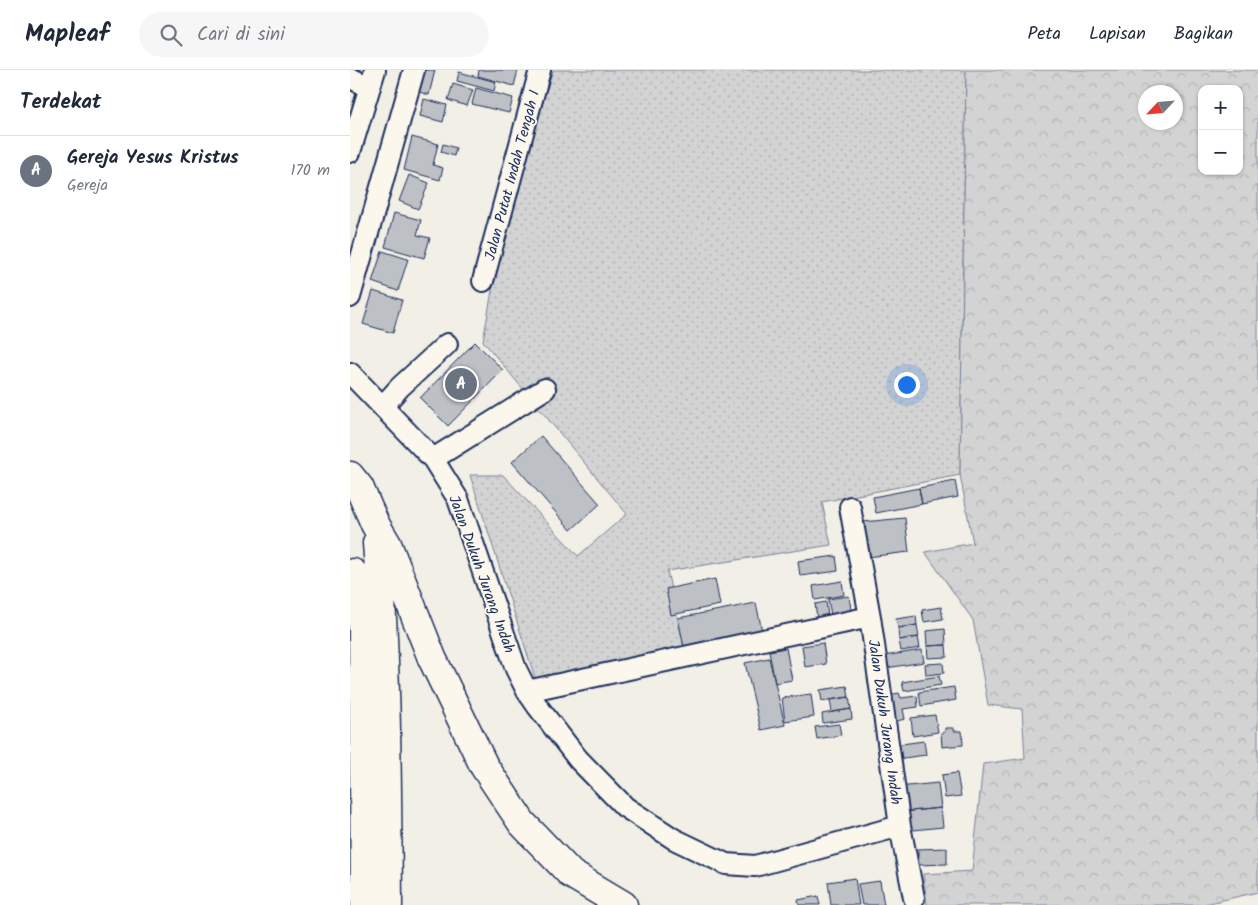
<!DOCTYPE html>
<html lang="id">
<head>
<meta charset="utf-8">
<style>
	body { margin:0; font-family:Kalam,sans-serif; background:#f6f6f7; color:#1f2937 }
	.controls { position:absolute; right:15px; top:15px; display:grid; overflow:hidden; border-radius:10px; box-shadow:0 1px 4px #0004 }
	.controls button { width:45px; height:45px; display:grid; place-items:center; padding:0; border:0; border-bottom:1px solid #e0e1e3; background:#fff; color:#1f2937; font:25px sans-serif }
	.compass { position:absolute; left:788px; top:15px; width:45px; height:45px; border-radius:50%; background:#fff; box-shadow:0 1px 4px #0004; rotate:244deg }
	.you { position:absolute; left:556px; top:314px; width:18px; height:18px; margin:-12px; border:4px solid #fff; border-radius:50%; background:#1a73e8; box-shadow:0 0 0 8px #1a73e833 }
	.badge { display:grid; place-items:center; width:32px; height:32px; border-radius:50%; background:#1b2f5e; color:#fff; font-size:16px; font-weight:700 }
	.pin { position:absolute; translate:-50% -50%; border:2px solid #fff; box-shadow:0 1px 5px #0006 }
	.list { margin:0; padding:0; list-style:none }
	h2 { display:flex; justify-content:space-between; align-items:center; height:65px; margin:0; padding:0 20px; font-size:21px }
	h2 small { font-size:16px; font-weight:400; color:#747a83 }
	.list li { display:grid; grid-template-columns:32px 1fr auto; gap:15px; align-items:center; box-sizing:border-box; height:70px; padding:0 20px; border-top:1px solid #e0e1e3 }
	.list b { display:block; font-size:19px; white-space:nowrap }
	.list p { margin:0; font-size:16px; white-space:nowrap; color:#747a83 }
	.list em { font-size:16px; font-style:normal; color:#747a83 }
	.icon { flex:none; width:28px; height:28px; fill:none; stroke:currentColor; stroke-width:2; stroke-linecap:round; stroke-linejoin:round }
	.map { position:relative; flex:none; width:908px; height:835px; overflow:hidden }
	header { display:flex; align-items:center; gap:30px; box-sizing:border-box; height:70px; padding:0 25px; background:#fff; border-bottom:1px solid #e0e1e3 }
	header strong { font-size:24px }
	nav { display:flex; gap:28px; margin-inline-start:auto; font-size:18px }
	.search { width:350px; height:45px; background:#f6f6f7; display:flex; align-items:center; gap:12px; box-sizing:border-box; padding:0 18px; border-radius:28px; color:#747a83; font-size:19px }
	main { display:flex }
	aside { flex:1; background:#fff }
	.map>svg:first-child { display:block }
	.grass { fill:url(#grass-dots); stroke:#768198 }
	.forest { fill:url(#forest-crowns); stroke:#768198; fill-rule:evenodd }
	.building { fill:#bdc0c4; stroke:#1b2f5e }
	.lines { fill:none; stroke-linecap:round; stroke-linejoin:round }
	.minor-casing { stroke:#1b2f5e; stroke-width:24 }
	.highway-casing { stroke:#1b2f5e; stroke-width:31 }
	.minor { stroke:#fbf7ec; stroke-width:20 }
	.highway { stroke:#fbf7ec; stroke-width:28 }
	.labels { text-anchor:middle; stroke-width:4; stroke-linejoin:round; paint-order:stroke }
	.street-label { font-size:15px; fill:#1b2f5e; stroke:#fbf7ec }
</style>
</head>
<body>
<header>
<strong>Mapleaf</strong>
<div class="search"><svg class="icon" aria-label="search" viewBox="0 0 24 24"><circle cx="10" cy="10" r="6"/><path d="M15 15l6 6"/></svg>Cari di sini</div>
<nav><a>Peta</a><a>Lapisan</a><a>Bagikan</a></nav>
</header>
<main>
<aside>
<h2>Terdekat<small></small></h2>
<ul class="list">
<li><span class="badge" style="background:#6b7280">A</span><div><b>Gereja Yesus Kristus</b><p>Gereja</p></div><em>170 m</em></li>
</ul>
</aside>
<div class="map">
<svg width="908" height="835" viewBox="0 0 908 835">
	<defs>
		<pattern id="grass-dots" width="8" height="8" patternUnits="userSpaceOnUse" patternTransform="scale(1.25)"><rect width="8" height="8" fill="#d2d3d2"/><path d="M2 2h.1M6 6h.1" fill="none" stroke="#b4b5b7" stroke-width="1.8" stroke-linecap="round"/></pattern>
		<pattern id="forest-crowns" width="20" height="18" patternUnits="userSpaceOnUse" patternTransform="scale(1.25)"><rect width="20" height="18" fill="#d2d3d2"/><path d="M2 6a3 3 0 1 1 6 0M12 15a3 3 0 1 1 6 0" fill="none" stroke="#b4b5b7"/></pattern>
	</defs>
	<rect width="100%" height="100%" fill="#f2efe6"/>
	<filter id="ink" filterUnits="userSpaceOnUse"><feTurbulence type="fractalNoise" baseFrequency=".02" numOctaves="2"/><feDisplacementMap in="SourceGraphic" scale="10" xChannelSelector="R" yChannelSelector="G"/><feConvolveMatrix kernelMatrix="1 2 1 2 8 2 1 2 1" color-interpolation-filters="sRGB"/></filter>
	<g filter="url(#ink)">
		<!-- grass -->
		<path class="grass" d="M203,0H616L610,405L472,432L481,475L317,501L335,581L185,608L120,405H153L228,486L277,444L133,271L154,154Z"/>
		<!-- forest -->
		<path class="forest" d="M616,0H908V822L851,835H577L573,804L622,801L633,694L675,688L672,639L638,635L623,550L575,482L623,473L610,405ZM852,19H889V101H852ZM796,22H826V52H796Z"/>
		<!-- building -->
		<path class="building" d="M74,0H85L79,25L69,22Z
			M129,0H168L164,16L128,6Z
			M109,2L146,12L144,21L107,11Z
			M103,14L123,20L117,36L98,30Z
			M126,18L163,28L159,43L122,34Z
			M74,29L97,35L93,52L70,46Z
			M62,67L88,74L83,95L93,98L90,110L54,100Z
			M93,74L106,78L104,86L91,82Z
			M59,105L79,113L68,139L49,131Z
			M44,143L71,150L67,165L80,168L74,188L35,177Z
			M32,181L58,189L48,221L22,212Z
			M23,221L52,230L43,263L13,254Z
			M125,272L153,300L98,356L70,328Z
			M191,366L250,434L221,460L162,392Z
			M605,411L608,427L572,434L569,418Z
			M569,418L572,434L526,443L523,427Z
			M555,448L559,482L517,487L513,452Z
			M486,486L488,501L450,506L448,491Z
			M365,509L370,535L321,545L316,519Z
			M492,511L494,525L465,530L463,516Z
			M499,526L502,546L482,550L478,529Z
			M476,532L479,553L468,555L465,534Z
			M406,533L412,561L334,577L328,548Z
			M591,537L593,549L574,552L572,540Z
			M566,546L567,555L548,558L546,549Z
			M567,555L569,567L549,570L548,558Z
			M595,559L596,575L577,576L576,561Z
			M568,567L570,578L551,581L549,570Z
			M473,573L476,594L455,597L452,576Z
			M596,575L597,587L578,588L577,576Z
			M436,578L442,610L425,613L419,581Z
			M572,580L574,592L536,598L534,586Z
			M419,588L435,655L411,660L395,593Z
			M593,593L594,603L576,605L575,594Z
			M589,606L591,615L554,621L552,612Z
			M497,616L499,627L472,631L470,620Z
			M604,617L606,630L571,636L569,622Z
			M549,623L551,628L567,626L568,637L553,639L555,649L539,653L534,626Z
			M461,624L464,647L435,651L432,628Z
			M499,627L501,639L482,642L480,630Z
			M501,639L502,649L473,653L472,644Z
			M585,645L588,662L563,666L561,648Z
			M489,654L491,665L467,669L465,657Z
			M595,658H604V661H612L613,675L592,677L591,663L595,662Z
			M574,671L576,685L546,689L544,675Z
			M607,703L611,726L595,728L592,705Z
			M588,713L591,738L551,742L548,717Z
			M591,738L593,757L553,761L551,742Z
			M597,778V794L568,795V779Z
			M505,808L509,835H481L478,812Z
			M530,811L534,835H512L508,814Z
			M468,826L470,835H449L448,830Z"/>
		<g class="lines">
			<!-- minor casing -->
			<g class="minor-casing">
				<path id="minor" d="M0,8L20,17
					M0,82L25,0
					M133,211L190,0
					M0,227L64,0
					M0,303L83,389L108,429L166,599L177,621L188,637L228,689L275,737L324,769L376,794L405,796L550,756
					M33,336L50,317L97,274
					M83,389L195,319
					M500,437L520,547L550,756L564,828
					M177,621L520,547"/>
			</g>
			<!-- highway casing -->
			<g class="highway-casing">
				<path id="highway" d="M0,406L9,417L25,454L37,474L82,588L134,696L172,753L221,804L273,835
					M27,473C37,593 37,714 38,835
					M3,503L13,557L15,835"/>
			</g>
			<!-- minor -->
			<use href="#minor" class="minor"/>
			<!-- highway -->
			<use href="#highway" class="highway"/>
		</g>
	</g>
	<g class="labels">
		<!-- street labels -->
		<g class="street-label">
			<text transform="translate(162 105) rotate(-75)" y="5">Jalan Putat Indah Tengah I</text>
			<text transform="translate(132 504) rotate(70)" y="5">Jalan Dukuh Jurang Indah</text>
			<text transform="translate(535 652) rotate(82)" y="5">Jalan Dukuh Jurang Indah</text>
		</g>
	</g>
</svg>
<div class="controls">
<button>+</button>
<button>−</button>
</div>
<svg class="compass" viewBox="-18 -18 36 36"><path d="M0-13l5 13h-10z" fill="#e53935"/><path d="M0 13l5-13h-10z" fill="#747a83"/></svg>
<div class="you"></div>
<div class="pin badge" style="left:111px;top:314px;background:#6b7280">A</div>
</div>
</main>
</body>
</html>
